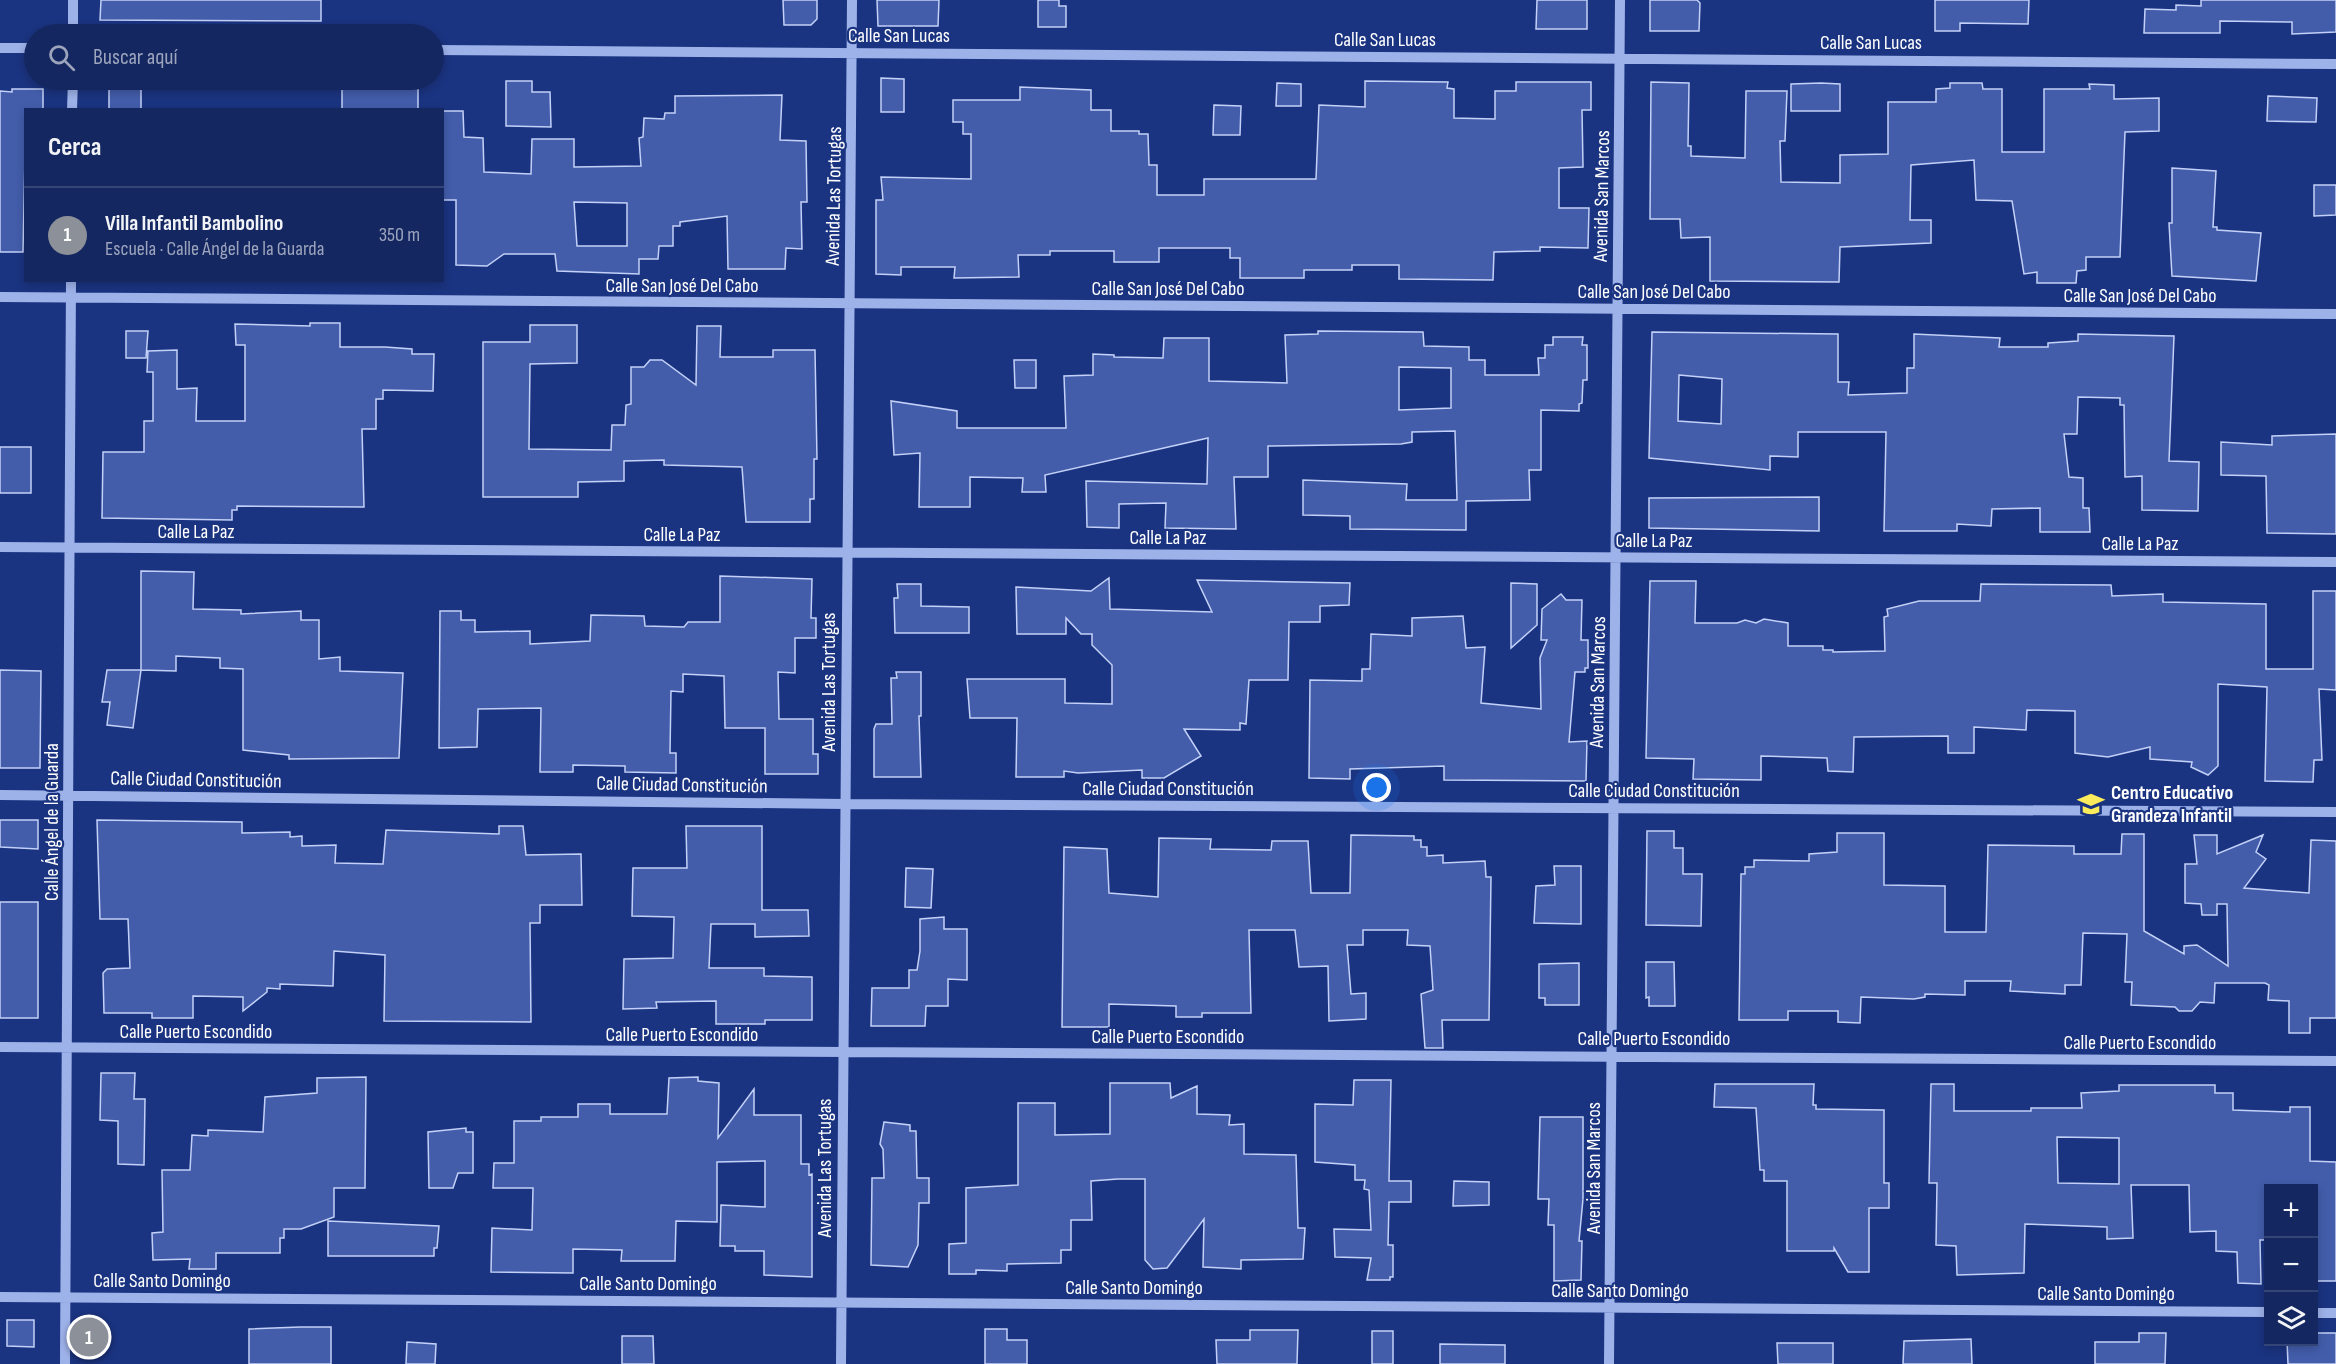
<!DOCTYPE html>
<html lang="es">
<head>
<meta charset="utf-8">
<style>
	body { margin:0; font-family:"Sofia Sans Condensed",sans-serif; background:#21336a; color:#f1f3f6 }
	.controls { position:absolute; right:18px; bottom:18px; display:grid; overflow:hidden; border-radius:0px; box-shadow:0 3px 9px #0003 }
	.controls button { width:54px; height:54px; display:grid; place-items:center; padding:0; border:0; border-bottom:2px solid #334476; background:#142761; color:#f1f3f6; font:30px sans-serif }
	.you { position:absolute; left:1377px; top:788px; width:21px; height:21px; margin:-15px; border:4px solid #fff; border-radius:50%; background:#1a73e8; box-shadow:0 0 0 9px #1a73e833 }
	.badge { display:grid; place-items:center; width:39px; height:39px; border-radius:50%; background:#8c9099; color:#fff; font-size:20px; font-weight:700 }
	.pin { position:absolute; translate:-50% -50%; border:3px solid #fff; box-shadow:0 2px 6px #0006 }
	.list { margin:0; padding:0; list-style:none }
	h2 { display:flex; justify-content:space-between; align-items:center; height:78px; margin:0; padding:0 24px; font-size:26px }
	h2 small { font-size:20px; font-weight:400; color:#9da5bd }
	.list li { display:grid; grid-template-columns:39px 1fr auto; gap:18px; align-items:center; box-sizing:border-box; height:96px; padding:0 24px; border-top:2px solid #334476 }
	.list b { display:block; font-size:22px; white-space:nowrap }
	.list p { margin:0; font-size:20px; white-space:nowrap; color:#9da5bd }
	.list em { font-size:20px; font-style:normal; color:#9da5bd }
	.icon { flex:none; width:33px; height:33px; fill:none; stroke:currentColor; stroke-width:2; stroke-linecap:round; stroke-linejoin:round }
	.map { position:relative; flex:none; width:2336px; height:1364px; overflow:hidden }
	.search { position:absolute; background:#142761; box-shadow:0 3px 9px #0003; left:24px; top:24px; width:420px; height:66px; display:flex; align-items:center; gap:15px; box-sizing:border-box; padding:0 21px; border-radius:33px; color:#9da5bd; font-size:22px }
	.panel { position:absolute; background:#142761; box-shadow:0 3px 9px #0003; left:24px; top:108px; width:420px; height:174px; border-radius:0px }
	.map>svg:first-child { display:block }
	.building { fill:#435dab; stroke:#c3d1f8; stroke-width:1.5; fill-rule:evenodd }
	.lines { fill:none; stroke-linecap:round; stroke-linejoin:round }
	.minor { stroke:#9eb2ea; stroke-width:10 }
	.labels { text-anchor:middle; stroke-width:4.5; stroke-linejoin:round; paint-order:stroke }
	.street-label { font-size:20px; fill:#fff; stroke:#1b3481 }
	.poi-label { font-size:20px; font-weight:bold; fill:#fff; stroke:#1b3481; text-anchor:start }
</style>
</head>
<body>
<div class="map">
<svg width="2336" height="1364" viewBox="0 0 2336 1364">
	<rect width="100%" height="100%" fill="#1b3481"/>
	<!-- building -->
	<path class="building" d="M101,0H321V21L100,20Z
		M783,0H817V19L811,25H784Z
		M877,0H939L938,26H878Z
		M1038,0H1059V6H1066V27H1038Z
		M1537,0H1587V29H1536Z
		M1650,0H1697L1700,3L1699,31H1650Z
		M1935,0H2029L2028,24L1960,23V31H1935Z
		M2201,0H2336V32L2292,34V22L2220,21V33H2144L2145,9L2176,10V5L2201,6Z
		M881,78L904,79V112H881Z
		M342,80L418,83V110H342Z
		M506,81H532V92H550L551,127L506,126Z
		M1365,81L1448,82L1447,88L1454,89V118L1495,119V91H1516V82H1591V110H1582L1583,167L1559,168V208H1589L1588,248L1540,247V251L1494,252L1493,280L1399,279V265H1352V270H1304V278H1240V258H1230V248H1159V262H1114V251H1050V255H1018L1019,277L954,278L955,267H901V275L876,274V200H883L881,177L971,179V134H963V122H953V100H1020V87L1091,90V110H1111V131H1139V134H1148L1149,165H1157V195H1204V179H1316L1319,105L1365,107Z
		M109,82H141V110H109Z
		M1651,82L1689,83L1688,146H1691V156L1745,158L1746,91H1787L1785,141H1780L1781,182L1840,183V155L1888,154V102H1936V89L1950,88V83H1982L1983,89H2002V152H2044V89H2090L2089,84L2114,85V99L2159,98V131L2125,132L2120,257H2086V270L2077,271L2076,283H2037V272L2024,274L2012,201L1976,200L1974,160L1911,165L1910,220H1931V243L1840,247L1839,282L1710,281V237L1681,238L1680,219H1650Z
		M1277,83L1301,84V106H1276Z
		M1821,83L1840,84V111H1791V84Z
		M12,89H43V110H26L23,252H0V91L12,92Z
		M782,95L780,140L806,141L807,202H801L802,249L786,248L785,269H728L727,216L680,222V226H673V246H659L658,259H639V274L557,271L555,254H504L487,266L456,265V200H443L442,192V111H463L464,137L483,138L484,172L531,174L532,139H574V167L641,166L639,138L643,137L644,118L664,119L665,113H675V96ZM574,202L627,203V246H577Z
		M2268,96L2317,98L2316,122L2267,121Z
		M1214,105L1241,106L1240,135H1213Z
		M2172,168L2216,171L2213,227H2217V230L2261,233L2256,281L2172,276L2169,223H2172Z
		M2314,185H2336V215L2314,216Z
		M310,323H340V347H385L412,349V354H434L433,391L383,390V399H376V429H362L364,507L237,506V510H232V520L102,518L103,452H144V421H153V372H147L148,351L177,350V389L197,388L196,421H245V345H236L235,324L310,326Z
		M530,325H577V363L530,364L529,449L611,450L612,425H625L626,405L631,404V367H644L650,360H662L696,385L697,326H721L720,357H773V350H815L817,459H814V499H810V522H746L742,467L664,465V460L624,461V481L578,482V497H483V342H530Z
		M126,331H148L146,358H126Z
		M1318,331L1423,332L1424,346L1469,347V360H1485V375H1539L1538,358H1545V345H1553V337H1583L1582,345H1587V380H1583L1582,403L1579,404V411L1541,410V470H1529L1530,500L1466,501V530L1350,529V516L1303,515V480L1407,484L1406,500H1457L1455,431L1412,432V442L1401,444L1268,446V477H1234L1236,529L1165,528L1166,503L1119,504V528L1087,527L1086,481L1207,484L1208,438L1045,475L1046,492H1022L1023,478L970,477V507H919L920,453L894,455L891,401L957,411V428H1066L1064,376L1093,375V354L1114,355V357L1163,358L1164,338H1209V381L1287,383L1285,335L1318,334ZM1399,367L1451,368V408L1399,410Z
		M1652,332L1838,334V382H1849L1848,395L1907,393V368H1914V334L2000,338L1999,347H2048V343L2078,341V334L2174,336L2169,461L2199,462L2198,511L2142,510V476L2125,477L2124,405H2120V398L2078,397L2077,434H2064L2069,477L2083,478V508H2089L2090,532H2040V508L1992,509L1991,526L1957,524V531H1884L1886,432H1798V457L1770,456V470L1649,458ZM1679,375L1722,379L1721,424L1678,421Z
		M1014,360H1036V388H1015Z
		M2336,434V534L2267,533L2266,476L2221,475V442L2272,445V436Z
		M0,447H31V493H0Z
		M1819,497V531L1649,528V498Z
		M141,571L194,572L193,609L241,610V614L301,611V620H319V659L340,657V671L403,673L399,758L289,759V755L243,750V669L220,668V658L176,656V671L141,670Z
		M720,576L812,579L811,618H816V638H795V673L778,672L779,719H813V754H818V774H765V728H725L724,676L683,674V692L671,691L670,753H676V773L625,772V766L573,765V772H540L541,708L478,709L477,747L439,748L440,611H461V620H475V632L530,631V644L590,641L591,615L644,616L645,626L684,627L688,622H720Z
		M1109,578L1110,609L1212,612L1197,580L1350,583L1349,605L1320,606V622H1289L1288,680H1249L1246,724L1240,723V730L1184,729L1201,756L1164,778H1142V770L1078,773L1064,771V777H1016L1017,718H970L967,679H1065V703L1112,704V665L1092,645V634H1081L1066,618V634H1017L1016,587L1091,591Z
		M1650,581H1696L1695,623H1737L1745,620L1756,623L1764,619L1788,623V646H1823V650H1833V652L1885,651L1884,617L1888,616L1887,609L1919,601H1980L1981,584L2111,585L2112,596L2163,594V602L2266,604V669H2313V591H2336V690L2319,689L2322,760H2314L2313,782L2265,781L2267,687L2218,684V766L2208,775L2191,767L2192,762L2150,759V747L2108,757L2075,753V711L2027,710L2026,730L1974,727V753H1948V736L1854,737L1853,772L1828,771L1827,758L1761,756V780L1693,779L1694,759L1646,758Z
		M1511,583L1537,584V625L1511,648Z
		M897,584H921V606L969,607V633H895L894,598H898Z
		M1561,594L1566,600H1582L1581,640H1588V668H1585V672H1575L1569,742L1587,741L1586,781L1444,780V766L1350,769V779L1309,778L1310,680L1362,681V669H1370L1371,634L1412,636V618L1463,616L1466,648L1485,647L1481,703L1541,709L1540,658L1547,640H1541L1542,609Z
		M0,670L41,671L40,768H0Z
		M107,670H141L133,728L107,725L110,702H102Z
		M896,672H921V716H919L921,777H874V729L876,724H892L891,678H897Z
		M0,820H38V849L0,847Z
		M97,820L242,822V833L290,832V837L302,836V846L336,845L335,863L383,864L386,830L499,834V826H523L526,855L581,854L582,905H540V923H530L531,1022L384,1021L385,955L334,951L333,986L280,984V989L267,988V992L243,1011V997L193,996V1018H152V1013H104L103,973L107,969L130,968L128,919H100Z
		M686,826H762V910H808L809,936L755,937V924H711L709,968H764V976L812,977V1020H765V1024H716V1001L656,1002L657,1008L623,1009L624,959L673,958L674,917L632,916L633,868H687Z
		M1647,831H1674V848H1683V874H1702L1701,926L1646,925Z
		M1837,833H1884V885L1945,886V932H1986L1988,845L2074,846V854H2121L2122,834H2144V931L2184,954V946L2197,945L2228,966L2227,904H2217V915H2202L2201,904L2185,903V864H2197L2194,835H2217V854L2263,835L2256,852L2266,859L2244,888L2309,893L2311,840L2336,841V1018H2310V1033H2289V1001L2268,1000L2269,985L2265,983H2215L2214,1003L2200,1002L2192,1011H2179L2175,1007L2131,1005L2132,982H2125L2127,934L2083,933L2081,985H2065V994L2010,991L2011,981H1965V995L1925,994V997L1914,999L1861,997L1860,1023L1838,1022V1011H1788V1020H1739L1741,874H1745V867H1754V860L1809,861V854L1837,852Z
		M1351,835L1414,836V840H1421V847H1427V856L1443,855V863L1485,861L1486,877H1491L1489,1020H1442L1443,1048H1425L1421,994L1433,990L1430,946L1407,945L1408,930H1363V945H1347L1351,994L1366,993V1019L1329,1021L1328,966L1299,967L1295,930H1249L1251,1013H1202V1017H1176V1006L1109,1004V1027H1062L1064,847L1107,849L1109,893L1158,897L1159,838L1211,839L1210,849L1271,850L1272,841H1308L1311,893H1350Z
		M1554,866H1581V924L1534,923L1536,886L1555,885Z
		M906,868L933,869L931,908L905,907Z
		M0,902H38V1018H0Z
		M944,917V929H967V980L948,979V1006H926L925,1026H871L872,988H909V970H917L920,951V919Z
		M1646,962H1674L1675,1006H1649V997L1646,998Z
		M1579,963V1005H1545V998H1539V964Z
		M101,1073H135L134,1099H145L144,1165L118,1164V1121L100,1120Z
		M366,1077L365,1188H334V1217L301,1229H284V1238H280V1253H216V1269H189L190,1259L153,1260L152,1233L163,1232L162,1170H190L192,1135L208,1136V1130L263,1132L265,1097L317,1093V1078Z
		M698,1077V1081L719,1083L718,1138L754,1089V1115H801V1164H809V1175L812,1174V1277L764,1275V1251H735V1246H720L721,1205L765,1207V1161L717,1162V1222L676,1221L675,1261H621L622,1250L573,1249V1273L491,1272L492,1228L532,1230L533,1188H493L494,1163H514V1121H541V1117H578V1104H610V1114H667L669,1078Z
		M1354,1080H1391L1389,1181H1411V1202H1389L1388,1245H1393V1277H1390V1280H1367L1371,1258L1335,1257L1334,1229L1371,1230L1369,1190L1364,1189L1365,1180H1355V1165L1315,1162V1104L1353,1105Z
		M1110,1083H1170L1171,1098L1197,1086V1114L1230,1115L1229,1125L1244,1124V1154L1296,1155L1298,1228H1305L1303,1259L1241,1260V1269L1203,1267L1204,1219L1167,1268L1153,1269L1145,1260V1179H1118L1091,1181L1092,1220H1071V1250H1061V1263L1007,1264V1271L976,1270V1274H949V1244L966,1243V1188L1018,1185V1103H1055V1135L1110,1134Z
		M1715,1084H1814L1813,1105H1816V1109L1884,1110V1183H1889V1208H1869V1272H1848L1834,1248V1251H1787V1181H1764V1170H1760L1756,1108L1714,1107Z
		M1931,1084H1954V1111H2031V1108H2082L2081,1093L2119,1091V1085H2215V1093H2233V1110L2290,1112V1107H2310V1161L2336,1162V1281H2313V1188H2268V1240H2260L2261,1284L2238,1283L2237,1252L2216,1251V1231L2190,1232L2189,1185H2131L2133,1238L2107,1239V1227L2025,1224L2024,1273L1957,1275L1956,1246L1936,1245L1937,1183H1929ZM2057,1137L2119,1138V1184L2058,1183Z
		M1540,1117H1583V1199L1579,1241H1582L1581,1280L1554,1281V1225H1548L1549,1199H1538Z
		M884,1122L910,1125V1131H916L917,1178H929V1203H919L918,1245L908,1267L871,1265L872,1178H884L883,1149L880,1144Z
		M466,1128V1132H473V1173H458L453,1188H429L428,1132Z
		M1454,1181L1489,1182V1205L1453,1206Z
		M328,1221L439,1226L437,1248H434V1256H328Z
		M7,1320H34V1347L7,1346Z
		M300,1327H331V1364H249V1329Z
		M985,1329H1007V1340H1027V1364H985Z
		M1250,1330H1298L1297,1364H1217L1216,1340H1250Z
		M1372,1331H1393V1364H1372Z
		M2139,1333H2166L2165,1364H2095V1342H2139Z
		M2313,1333H2336V1364H2288L2287,1341H2313Z
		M622,1336H653L654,1364H622Z
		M1971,1339L1972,1364H1903L1904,1341Z
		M407,1342L436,1344L435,1364H406Z
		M1777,1343H1833V1364H1778Z
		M1440,1344L1505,1345V1364H1440Z"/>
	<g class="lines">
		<!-- minor -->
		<path class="minor" d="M73,34V0
			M0,48H34
			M434,50L2336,64
			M72,110L73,80
			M0,297L2336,314
			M0,547L2336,562
			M0,795L845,804L2336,812
			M0,1047L2336,1061
			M0,1297L2268,1312
			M2314,1313H2336
			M65,1364L71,280
			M841,1364L852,0
			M1609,1364L1620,0"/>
	</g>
	<!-- icons -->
	<defs>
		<g id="school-bare" transform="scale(2.07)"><path d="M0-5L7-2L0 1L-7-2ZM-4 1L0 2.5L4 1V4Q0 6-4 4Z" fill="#fcec5b" stroke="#1b3481" stroke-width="2.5" paint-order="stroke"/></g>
	</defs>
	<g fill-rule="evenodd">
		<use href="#school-bare" x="2091" y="804"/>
	</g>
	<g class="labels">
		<!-- street labels -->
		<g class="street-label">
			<text x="899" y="42">Calle San Lucas</text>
			<text x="1385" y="46">Calle San Lucas</text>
			<text x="1871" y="49">Calle San Lucas</text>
			<text transform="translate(833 196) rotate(-89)" y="7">Avenida Las Tortugas</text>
			<text transform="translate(1601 196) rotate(-89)" y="7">Avenida San Marcos</text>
			<text x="682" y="292">Calle San José Del Cabo</text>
			<text x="1168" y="295">Calle San José Del Cabo</text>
			<text x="1654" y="298">Calle San José Del Cabo</text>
			<text x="2140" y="302">Calle San José Del Cabo</text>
			<text x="196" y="538">Calle La Paz</text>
			<text x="682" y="541">Calle La Paz</text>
			<text x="1168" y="544">Calle La Paz</text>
			<text x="1654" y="547">Calle La Paz</text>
			<text x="2140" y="550">Calle La Paz</text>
			<text transform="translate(828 682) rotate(-90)" y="7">Avenida Las Tortugas</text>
			<text transform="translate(1597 682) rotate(-89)" y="7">Avenida San Marcos</text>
			<text transform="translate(196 779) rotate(1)" y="7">Calle Ciudad Constitución</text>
			<text transform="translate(682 784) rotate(1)" y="7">Calle Ciudad Constitución</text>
			<text x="1168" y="795">Calle Ciudad Constitución</text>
			<text x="1654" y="797">Calle Ciudad Constitución</text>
			<text transform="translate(51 822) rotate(-90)" y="7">Calle Ángel de la Guarda</text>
			<text x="196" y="1038">Calle Puerto Escondido</text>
			<text x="682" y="1041">Calle Puerto Escondido</text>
			<text x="1168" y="1043">Calle Puerto Escondido</text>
			<text x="1654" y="1045">Calle Puerto Escondido</text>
			<text x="2140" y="1049">Calle Puerto Escondido</text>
			<text transform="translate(824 1168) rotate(-90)" y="7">Avenida Las Tortugas</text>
			<text transform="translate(1593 1168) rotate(-90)" y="7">Avenida San Marcos</text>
			<text x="162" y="1287">Calle Santo Domingo</text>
			<text x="648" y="1290">Calle Santo Domingo</text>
			<text x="1134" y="1294">Calle Santo Domingo</text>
			<text x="1620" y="1297">Calle Santo Domingo</text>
			<text x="2106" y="1300">Calle Santo Domingo</text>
		</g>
		<!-- poi labels -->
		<g class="poi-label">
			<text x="2111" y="799">Centro Educativo<tspan x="2111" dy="23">Grandeza Infantil</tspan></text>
		</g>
	</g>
</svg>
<div class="controls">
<button>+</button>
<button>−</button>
<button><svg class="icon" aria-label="layers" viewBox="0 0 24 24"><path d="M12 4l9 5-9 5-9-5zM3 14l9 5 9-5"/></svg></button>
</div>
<div class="you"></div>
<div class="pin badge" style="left:89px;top:1337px">1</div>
<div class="search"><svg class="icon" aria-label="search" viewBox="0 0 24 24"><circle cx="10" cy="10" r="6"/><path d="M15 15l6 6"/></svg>Buscar aquí</div>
<section class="panel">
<h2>Cerca<small></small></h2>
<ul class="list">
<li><span class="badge">1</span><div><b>Villa Infantil Bambolino</b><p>Escuela · Calle Ángel de la Guarda</p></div><em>350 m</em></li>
</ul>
</section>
</div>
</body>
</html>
